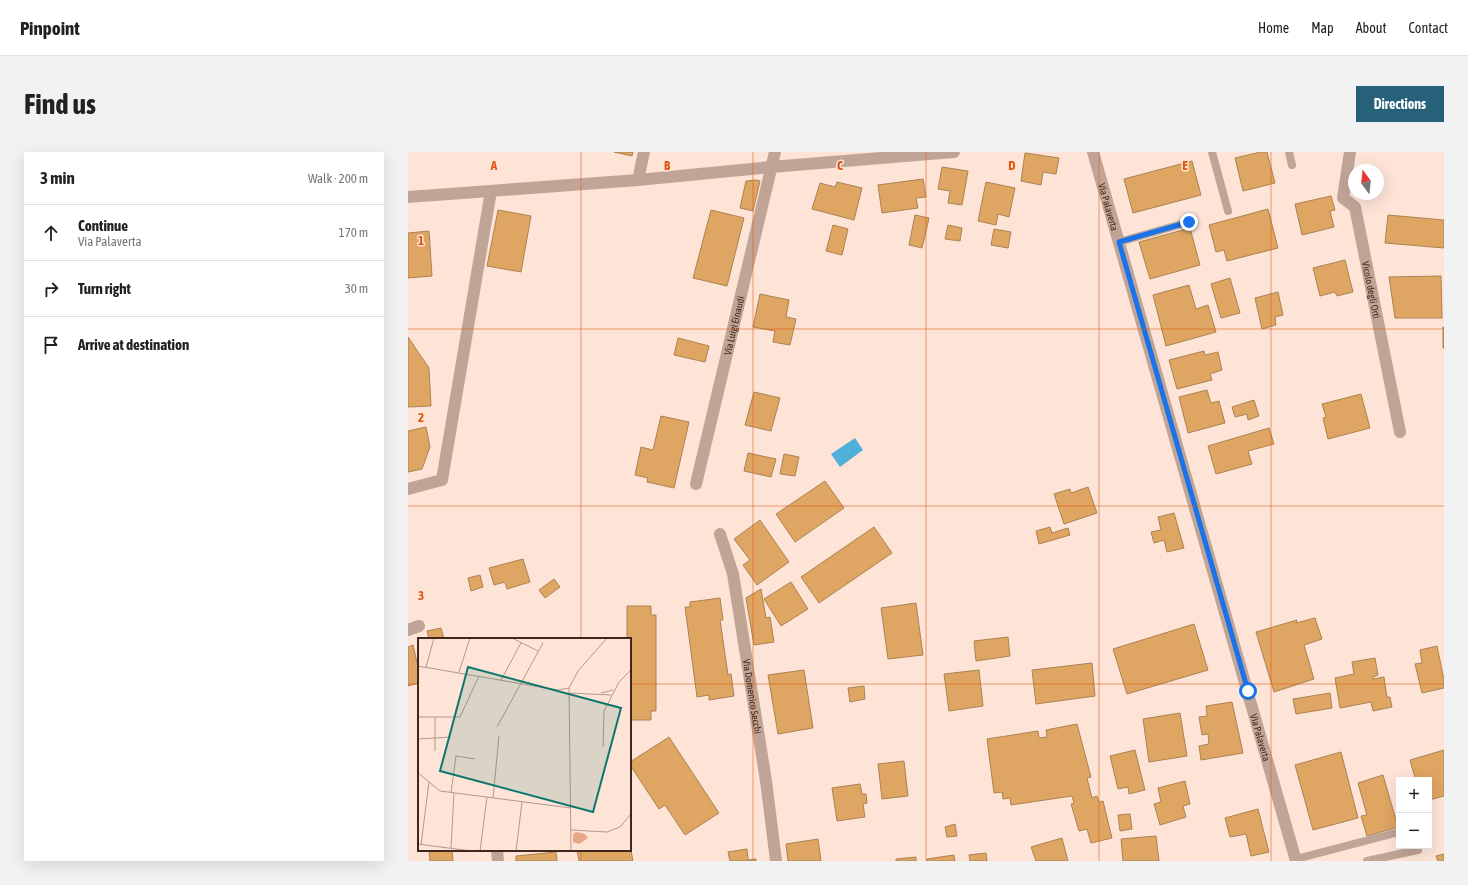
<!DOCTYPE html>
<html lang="en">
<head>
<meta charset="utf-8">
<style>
	body { margin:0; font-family:"Asap Condensed",sans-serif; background:#f2f2f2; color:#202124 }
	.controls { position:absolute; right:12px; bottom:12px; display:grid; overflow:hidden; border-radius:0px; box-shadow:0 4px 16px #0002 }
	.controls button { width:36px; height:36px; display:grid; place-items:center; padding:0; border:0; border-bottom:1px solid #e0e0e0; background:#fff; color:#202124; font:20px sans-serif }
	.compass { position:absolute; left:940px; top:12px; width:36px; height:36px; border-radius:50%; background:#fff; box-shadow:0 4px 16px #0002; rotate:345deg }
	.stop { position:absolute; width:12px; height:12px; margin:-9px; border:3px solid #1a73e8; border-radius:50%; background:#fff }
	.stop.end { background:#1a73e8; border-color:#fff; box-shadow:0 1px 4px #0008 }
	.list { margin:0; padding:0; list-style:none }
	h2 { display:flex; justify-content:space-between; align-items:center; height:52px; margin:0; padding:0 16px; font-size:17px }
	h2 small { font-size:13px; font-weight:400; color:#757577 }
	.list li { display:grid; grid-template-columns:26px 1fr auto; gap:12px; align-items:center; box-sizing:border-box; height:56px; padding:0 16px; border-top:1px solid #e0e0e0 }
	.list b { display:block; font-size:15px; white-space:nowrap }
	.list p { margin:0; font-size:13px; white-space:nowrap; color:#757577 }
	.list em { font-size:13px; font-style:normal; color:#757577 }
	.icon { flex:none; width:22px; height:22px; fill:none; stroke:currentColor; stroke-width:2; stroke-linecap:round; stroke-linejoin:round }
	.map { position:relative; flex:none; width:1036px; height:709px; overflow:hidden; border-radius:0px }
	header { display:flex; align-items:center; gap:24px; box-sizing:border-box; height:56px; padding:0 20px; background:#fff; border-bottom:1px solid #e0e0e0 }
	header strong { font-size:19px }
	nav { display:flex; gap:22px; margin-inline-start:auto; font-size:14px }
	.intro { display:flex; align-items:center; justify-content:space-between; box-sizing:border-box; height:96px; padding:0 24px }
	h1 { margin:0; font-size:28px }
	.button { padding:10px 18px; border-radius:0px; background:#266179; color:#fff; font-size:14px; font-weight:700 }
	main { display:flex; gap:24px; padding:0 24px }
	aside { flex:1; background:#fff; border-radius:0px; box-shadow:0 4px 16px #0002 }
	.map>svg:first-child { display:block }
	.water { fill:#4fb0d9 }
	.building { fill:#dfa562; stroke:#ab8252 }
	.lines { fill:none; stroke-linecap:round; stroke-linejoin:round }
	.lane { stroke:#c0a597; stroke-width:8 }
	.street { stroke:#c0a597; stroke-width:12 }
	.route { stroke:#1a73e8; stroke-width:5 }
	.grid { fill:none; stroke:#e0570d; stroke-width:1; stroke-opacity:0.55 }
	.labels { text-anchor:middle; stroke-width:3; stroke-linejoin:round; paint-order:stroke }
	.street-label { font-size:10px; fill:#3f281b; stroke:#fee4d7 }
	.inset-road { fill:none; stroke:#b2998c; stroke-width:1 }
	.view { fill:#0f766e; fill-opacity:0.15; stroke:#0f766e; stroke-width:2 }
	.inset-edge { fill:none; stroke:#3f281b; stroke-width:2 }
	.grid-label { font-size:13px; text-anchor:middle; font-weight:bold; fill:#e0570d; stroke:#fee4d7; stroke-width:3; stroke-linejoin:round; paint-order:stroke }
</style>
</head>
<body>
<header>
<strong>Pinpoint</strong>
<nav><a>Home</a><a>Map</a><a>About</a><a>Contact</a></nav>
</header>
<div class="intro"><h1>Find us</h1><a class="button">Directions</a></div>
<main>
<aside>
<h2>3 min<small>Walk · 200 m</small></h2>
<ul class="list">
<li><svg class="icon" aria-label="ahead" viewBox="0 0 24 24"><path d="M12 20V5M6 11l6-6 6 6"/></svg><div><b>Continue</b><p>Via Palaverta</p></div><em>170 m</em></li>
<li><svg class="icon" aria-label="right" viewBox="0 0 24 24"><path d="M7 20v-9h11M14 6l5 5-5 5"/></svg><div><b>Turn right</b></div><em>30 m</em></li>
<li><svg class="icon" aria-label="arrive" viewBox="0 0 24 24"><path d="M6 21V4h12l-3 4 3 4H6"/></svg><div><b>Arrive at destination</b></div></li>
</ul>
</aside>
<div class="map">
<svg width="1036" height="709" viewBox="0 0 1036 709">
	<rect width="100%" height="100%" fill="#fee4d7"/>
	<!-- water -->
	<path class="water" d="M447,286L455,298L432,315L423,302Z"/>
	<!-- building -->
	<path class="building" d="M206,0H225L224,4Z
		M853,0H859L867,31L835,39L827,6Z
		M617,1L651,6L648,22L635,20L633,33L613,29Z
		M784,9L793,43L725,61L716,27Z
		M534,15L560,19L554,53L540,51L542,39L530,37Z
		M515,27L518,45L508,46L510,56L474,61L470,33Z
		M348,28L352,29L345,59L332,56L338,29Z
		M429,30L454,36L446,68L404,57L412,31L427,35Z
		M578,30L607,36L601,65L590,62L588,73L570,69Z
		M923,44L927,58L922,59L926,75L894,83L887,52Z
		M860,57L870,96L819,109L816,98L808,100L801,73Z
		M90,58L123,64L113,120L79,114Z
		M303,58L336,66L319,134L285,126Z
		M507,63L521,66L514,96L501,93Z
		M980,63L1036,68V96L977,91Z
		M425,73L440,77L434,103L418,99Z
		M540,73L554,76L552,89L537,87Z
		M782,76L792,113L742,127L731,90Z
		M586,77L603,80L600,96L583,93Z
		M21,79L24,124L0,126V81Z
		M937,108L945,140L929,144L927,140L912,144L905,116Z
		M1033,124L1034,166H987L981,125Z
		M822,126L832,161L813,166L803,132Z
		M781,133L788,157L800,153L808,180L758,194L745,143Z
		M870,140L875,163L867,165L868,173L854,177L847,146Z
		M352,142L381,148L378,165L388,167L382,193L365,190L367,179L345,175Z
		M1035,175H1036V196H1035Z
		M0,185L21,216L23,254L0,255Z
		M270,186L301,194L297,210L266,203Z
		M796,199L797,203L810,200L814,218L802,222L804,228L769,237L761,208Z
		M799,238L803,251L811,249L817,271L780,281L771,245Z
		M346,240L372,246L363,279L337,273Z
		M953,242L962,276L920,287L915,266L918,265L914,252Z
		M846,248L851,264L840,268L839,262L827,265L824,255Z
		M253,264L281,270L266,336L239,330L240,326L227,323L233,295L245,298Z
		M18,275L22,295L14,317L0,320V279Z
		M861,276L866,292L840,299L844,312L808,322L800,294Z
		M340,301L368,307L363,325L336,319Z
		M376,302L391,305L387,324L372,322Z
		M417,329L436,356L387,390L368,362Z
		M680,335L689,361L656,372L646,342L662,337L663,341Z
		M766,361L776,396L759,400L756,388L746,391L743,380L753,378L750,365Z
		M352,368L381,410L349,433L335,413L342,408L326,387Z
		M466,375L484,401L411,451L393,425Z
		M642,375L644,381L660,376L662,383L631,392L628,379Z
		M115,407L122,430L99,437L97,430L86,433L81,416Z
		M72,423L75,435L63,439L60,426Z
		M146,427L152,435L137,446L131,438Z
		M383,430L400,457L373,474L356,447Z
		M353,437L358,466L362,465L366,490L346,493L338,446Z
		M312,446L315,468H312L320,523L323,522L326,544L301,548V543L289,545L277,455H282V450Z
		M508,451L515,503L480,507L473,456Z
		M219,454H243V463H248V559H243V568H222V487H219Z
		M907,466L914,487L896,493L906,527L866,540L848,480L889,468L888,471Z
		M786,472L800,518L719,542L705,497Z
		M33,476L36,487H21L19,479Z
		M600,485L602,504L568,509L566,489Z
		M5,493L11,519V531L0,534V495Z
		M1029,494L1036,528V536L1014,541L1007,512L1014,511L1012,498Z
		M967,506L970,523L965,525V527L976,525L979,545H982L984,555L965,559L963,550L932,556L927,526L946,522L944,510Z
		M684,511L687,544L628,552L624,518Z
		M396,518L405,576L370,582L360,523Z
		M571,518L575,554L541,559L536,522Z
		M456,534L457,547L442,550L440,536Z
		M922,541L924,556L888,562L885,547Z
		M824,550L835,601L793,608L791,594L801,592L800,582L794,583L791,565L799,564L798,554Z
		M772,561L779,604L741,610L735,567Z
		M669,572L683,625L679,626L684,646L689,644L691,650L695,649L704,686L683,691L679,677L671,679L663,652L666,651L664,644L603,653L602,646L595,647L594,640L586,641L579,587L630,579L631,586L639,585L638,578Z
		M261,585L311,661L277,683L257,653L251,657L222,613V610Z
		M727,598L737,638L721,642L720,635L710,637L702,604Z
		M1036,598V644L1021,648V628H1002L1007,626L1002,608Z
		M933,600L950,666L905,678L887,613Z
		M496,609L500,644L474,647L470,612Z
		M975,623L990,675L959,684L953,664L959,663L950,631Z
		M777,629L782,652L775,654L778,665L752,673L746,652L753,650L750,636Z
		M452,632L454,642H458L459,651L455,652L457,665L429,669L424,636Z
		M850,657L861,700L843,704L838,682L822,685L817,666Z
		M722,662L724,677L712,679L710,663Z
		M547,672L549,684L539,685L537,675Z
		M748,684L751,709H715L713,687Z
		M654,686L660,709H628L623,695Z
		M410,687L413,709H380L378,692Z
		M222,693L225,709H171L169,698H222Z
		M339,697L340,708L348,707V709H322L320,700Z
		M21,698H44L45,709H22Z
		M148,700L149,709H108V704Z
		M578,701L579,709H562L561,703Z
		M1036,702V709H1030L1028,704Z
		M546,703L547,709H519V707Z
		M508,705V709H488V707Z"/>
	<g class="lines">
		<!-- lane -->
		<path class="lane" d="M804,0L820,59
			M881,0L884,13
			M711,90L781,70
			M888,707L991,680
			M959,709L1010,698"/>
		<!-- street -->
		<g class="street">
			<path id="s1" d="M685,0L888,709"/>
			<path id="s2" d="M942,0L935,46L947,55L992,280"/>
			<path d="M230,28L236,0"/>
			<path d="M0,45L230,28L363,15L546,0"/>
			<path id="s3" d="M288,332L367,0"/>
			<path d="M0,337L34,328L83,39"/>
			<path id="s4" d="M312,382L325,422L358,629L368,709"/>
			<path d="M0,478L11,474"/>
			<path d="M89,698L90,709"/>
		</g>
	</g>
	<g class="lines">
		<!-- route -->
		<path class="route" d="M781,70L711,90L840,539"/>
	</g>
	<!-- grid -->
	<path class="grid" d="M173,0V487M345,0V709M518,0V709M691,0V709M863,0V709M0,177H1036M0,354H1036M0,532H11M222,532H1036M173,698V709"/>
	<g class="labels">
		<!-- street labels -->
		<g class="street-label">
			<text dy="4" stroke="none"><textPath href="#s1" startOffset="57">Via Palaverta</textPath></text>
			<text dy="4" stroke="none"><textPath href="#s2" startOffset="146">Vicolo degli Orti</textPath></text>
			<text dy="4" stroke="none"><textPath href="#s3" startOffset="163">Via Luigi Einaudi</textPath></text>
			<text dy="4" stroke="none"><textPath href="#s4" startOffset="166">Via Domenico Secchi</textPath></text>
			<text dy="4" stroke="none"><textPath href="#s1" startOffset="609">Via Palaverta</textPath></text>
		</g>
	</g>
	<!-- overview -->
	<g transform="translate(10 486)">
		<rect width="213" height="213" fill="#fee4d7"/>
		<path d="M158,194L167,196L170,200L161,206L155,204V196Z" fill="#e7a785"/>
		<path class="inset-road" d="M94,0L120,13M0,28L128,50L140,52L151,50M8,29L16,0M41,34L52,0M83,42L103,5M151,55L193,57M183,55L195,52M0,79H42L61,38M79,89L125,5M0,101L33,99M185,109L186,73L201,44L213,32M17,113V79M0,135L22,153L153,170M33,155L38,118L57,121M75,160L81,98M153,192L189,194L202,189L213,176M0,206L53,213M3,207L11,144M33,210L36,155M62,213L69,159M98,213L104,164M153,213L151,50L160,33L189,0"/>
		<path class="view" d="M50,29L203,70L175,174L22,133Z"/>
		<rect width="213" height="213" class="inset-edge"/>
	</g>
	<g class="grid-label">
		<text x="86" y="18">A</text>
		<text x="259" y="18">B</text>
		<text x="432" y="18">C</text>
		<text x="604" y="18">D</text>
		<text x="777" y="18">E</text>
		<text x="13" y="93">1</text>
		<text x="13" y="270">2</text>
		<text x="13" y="448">3</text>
	</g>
</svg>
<div class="controls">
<button>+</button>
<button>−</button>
</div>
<svg class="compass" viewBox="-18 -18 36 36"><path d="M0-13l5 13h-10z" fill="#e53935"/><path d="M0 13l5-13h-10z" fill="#757577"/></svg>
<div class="stop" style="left:840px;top:539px"></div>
<div class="stop end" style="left:781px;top:70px"></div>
</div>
</main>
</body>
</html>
